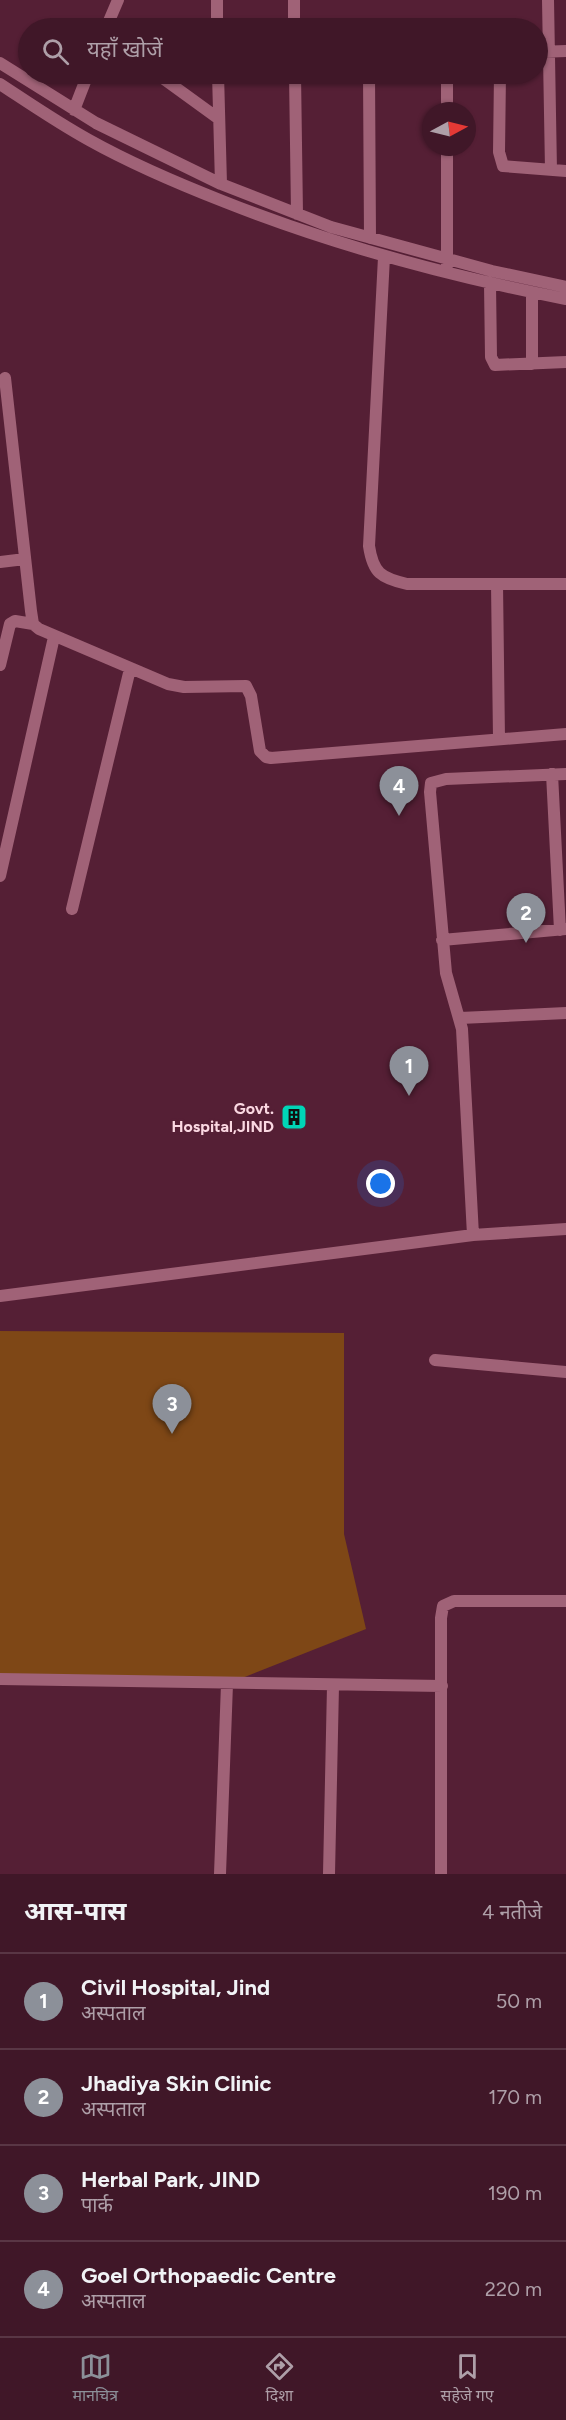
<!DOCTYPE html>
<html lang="hi">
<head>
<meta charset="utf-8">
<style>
	body { margin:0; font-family:Figtree,"Noto Sans Devanagari",sans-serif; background:#4b2434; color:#f1f3f6 }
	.compass { position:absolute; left:422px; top:102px; width:54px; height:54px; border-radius:50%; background:#401728; box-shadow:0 2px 4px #0004; rotate:83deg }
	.you { position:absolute; left:381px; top:1184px; width:21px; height:21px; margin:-15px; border:4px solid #fff; border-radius:50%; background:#1a73e8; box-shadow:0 0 0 9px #1a73e833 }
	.badge { display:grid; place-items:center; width:39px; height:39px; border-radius:50%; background:#8c9099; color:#fff; font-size:20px; font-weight:700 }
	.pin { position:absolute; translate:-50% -50px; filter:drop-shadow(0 2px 3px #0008) }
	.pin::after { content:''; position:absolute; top:32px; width:21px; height:18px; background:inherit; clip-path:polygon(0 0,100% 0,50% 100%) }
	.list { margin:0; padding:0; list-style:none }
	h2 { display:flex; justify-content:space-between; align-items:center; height:78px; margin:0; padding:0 24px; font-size:26px }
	h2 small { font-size:20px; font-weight:400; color:#ae9fa8 }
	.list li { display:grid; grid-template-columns:39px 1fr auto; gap:18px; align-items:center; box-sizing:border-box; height:96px; padding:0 24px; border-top:2px solid #593645 }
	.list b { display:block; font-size:22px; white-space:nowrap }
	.list p { margin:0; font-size:20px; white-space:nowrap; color:#ae9fa8 }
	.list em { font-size:20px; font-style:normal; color:#ae9fa8 }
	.icon { flex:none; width:33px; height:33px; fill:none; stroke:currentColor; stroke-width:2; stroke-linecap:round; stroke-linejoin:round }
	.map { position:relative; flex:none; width:566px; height:1874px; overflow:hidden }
	.search { position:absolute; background:#401728; box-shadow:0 2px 4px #0004; left:18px; right:18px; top:18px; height:66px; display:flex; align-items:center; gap:15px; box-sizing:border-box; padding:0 21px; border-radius:33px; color:#ae9fa8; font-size:22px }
	.sheet { height:462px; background:#401728 }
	nav { display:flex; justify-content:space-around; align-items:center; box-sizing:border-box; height:84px; border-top:2px solid #593645; background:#401728; font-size:16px; color:#ae9fa8 }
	nav a { display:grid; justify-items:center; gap:3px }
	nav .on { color:#8c9099 }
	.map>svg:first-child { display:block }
	.green { fill:#7e4716 }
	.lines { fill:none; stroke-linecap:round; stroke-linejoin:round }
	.street { stroke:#a06277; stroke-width:12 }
	.labels { text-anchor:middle; stroke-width:5; stroke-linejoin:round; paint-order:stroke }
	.poi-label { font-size:16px; font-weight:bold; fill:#fbd8e2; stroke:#551f35; text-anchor:end }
</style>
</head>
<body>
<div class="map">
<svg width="566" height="1874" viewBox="0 0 566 1874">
	<rect width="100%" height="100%" fill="#551f35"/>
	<!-- green -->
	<path class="green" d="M0,1331L344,1333V1534L366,1629L227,1684L0,1679Z"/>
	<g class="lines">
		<!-- street -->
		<path class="street" d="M217,0V28
			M294,0V28
			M548,0L551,170
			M106,28L118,0
			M538,52L566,51
			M0,63L96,123L221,184L331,227L492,271L566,287
			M157,74L219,119
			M218,74L221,184
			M295,74L297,214
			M369,74L370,238
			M447,74V111
			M500,74L499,152L503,166L566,171
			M0,84C29,103 58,123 89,140C132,164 179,184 225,202C336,246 449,276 566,299
			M74,110L88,74
			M384,257L369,546C373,573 381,578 407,584H566
			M447,266V147
			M490,284L491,357L495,365L566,362
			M532,364V293
			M5,378L31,611L33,624L39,629L168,684L184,687L246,686L251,696L260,751L266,757L271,758L566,734
			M0,562L25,559
			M497,584L499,739
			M0,665L10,624L15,621L33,624
			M552,774L560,930
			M0,876L54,637
			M72,909L130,669
			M442,940L566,929
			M460,1018L566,1013
			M473,1235L462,1029L446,973L430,792L431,783L446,779L566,774
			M0,1296L473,1235L566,1229
			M435,1360L566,1372
			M0,1679L442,1686
			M220,1874L227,1684
			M329,1874L333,1686
			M441,1874V1618L443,1606L454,1601H566"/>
	</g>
	<!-- icons -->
	<defs>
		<g id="building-square" transform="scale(1.35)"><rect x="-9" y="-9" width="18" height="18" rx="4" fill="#00d5b7" stroke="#551f35"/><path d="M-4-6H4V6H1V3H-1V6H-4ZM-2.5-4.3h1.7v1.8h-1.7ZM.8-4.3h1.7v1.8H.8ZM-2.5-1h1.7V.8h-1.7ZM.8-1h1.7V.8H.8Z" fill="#111"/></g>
	</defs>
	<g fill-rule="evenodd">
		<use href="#building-square" x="294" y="1117"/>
	</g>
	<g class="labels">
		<!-- poi labels -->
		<g class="poi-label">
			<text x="274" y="1114">Govt.<tspan x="274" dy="18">Hospital,JIND</tspan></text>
		</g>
	</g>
</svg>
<svg class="compass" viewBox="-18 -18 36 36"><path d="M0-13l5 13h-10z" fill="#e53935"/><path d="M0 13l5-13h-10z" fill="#ae9fa8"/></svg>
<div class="you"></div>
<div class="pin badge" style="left:409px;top:1096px">1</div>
<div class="pin badge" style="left:526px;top:943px">2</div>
<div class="pin badge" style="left:172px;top:1434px">3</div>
<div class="pin badge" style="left:399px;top:816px">4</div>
<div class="search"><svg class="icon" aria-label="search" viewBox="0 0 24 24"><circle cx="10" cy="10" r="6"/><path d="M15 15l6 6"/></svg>यहाँ खोजें</div>
</div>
<section class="sheet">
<h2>आस-पास<small>4 नतीजे</small></h2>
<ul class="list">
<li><span class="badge">1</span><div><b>Civil Hospital, Jind</b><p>अस्पताल</p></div><em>50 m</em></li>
<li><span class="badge">2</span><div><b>Jhadiya Skin Clinic</b><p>अस्पताल</p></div><em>170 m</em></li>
<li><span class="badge">3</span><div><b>Herbal Park, JIND</b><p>पार्क</p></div><em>190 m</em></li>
<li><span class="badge">4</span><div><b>Goel Orthopaedic Centre</b><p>अस्पताल</p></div><em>220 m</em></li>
</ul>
</section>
<nav>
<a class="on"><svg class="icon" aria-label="map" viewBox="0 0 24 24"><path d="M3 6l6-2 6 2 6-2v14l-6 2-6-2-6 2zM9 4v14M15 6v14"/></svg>मानचित्र</a>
<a><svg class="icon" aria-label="directions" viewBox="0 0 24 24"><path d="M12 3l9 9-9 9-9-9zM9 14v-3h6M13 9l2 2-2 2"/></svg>दिशा</a>
<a><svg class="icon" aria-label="saved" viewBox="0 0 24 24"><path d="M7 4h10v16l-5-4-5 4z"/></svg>सहेजे गए</a>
</nav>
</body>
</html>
